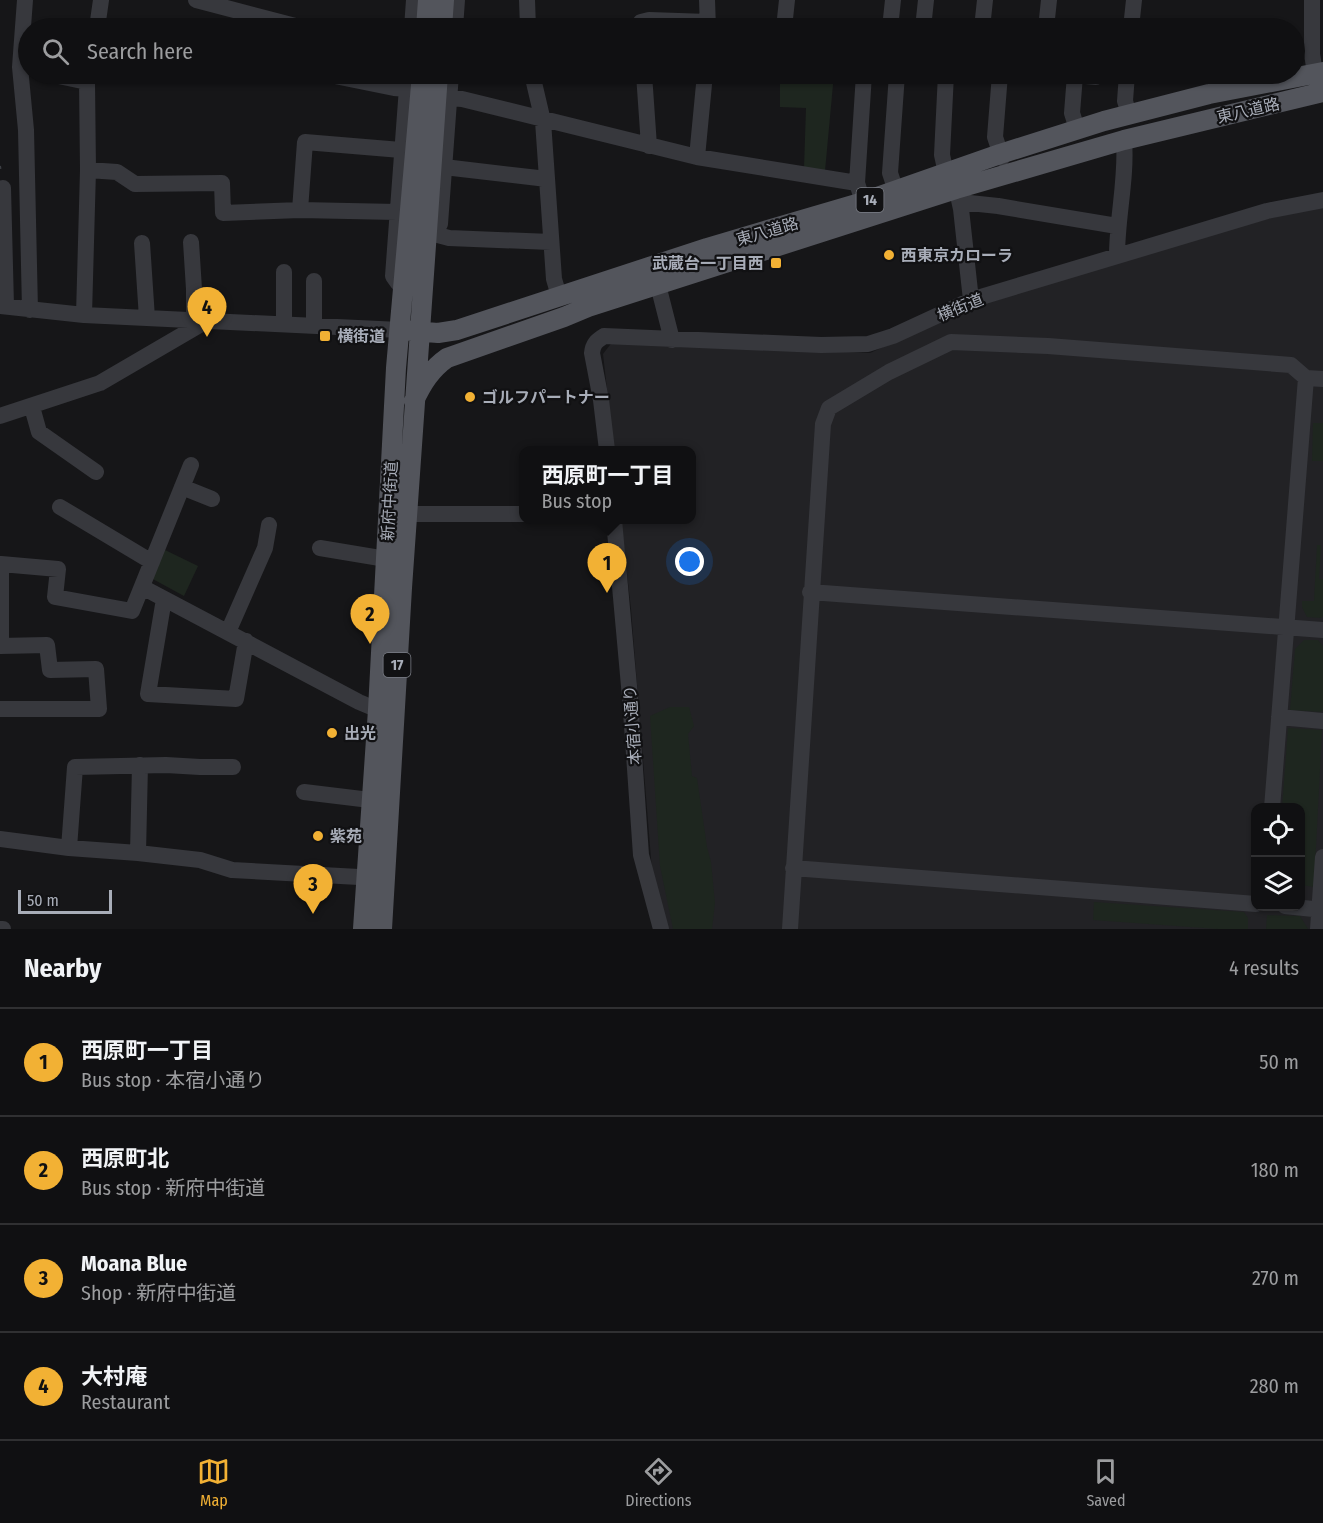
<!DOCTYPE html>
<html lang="en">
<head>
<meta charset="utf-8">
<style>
	body { margin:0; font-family:"Fira Sans Condensed","Noto Sans JP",sans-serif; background:#19191b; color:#f1f3f6 }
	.controls { position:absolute; right:18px; bottom:18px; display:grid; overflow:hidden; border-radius:12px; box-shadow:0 2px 4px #0004 }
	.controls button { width:54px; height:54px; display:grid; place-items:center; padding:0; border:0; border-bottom:2px solid #303032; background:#101012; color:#f1f3f6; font:30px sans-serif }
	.scale { position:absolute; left:18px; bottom:15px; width:94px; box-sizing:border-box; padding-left:6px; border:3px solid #a8adb8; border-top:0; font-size:16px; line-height:21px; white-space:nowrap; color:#a8adb8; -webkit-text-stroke:4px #111113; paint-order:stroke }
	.you { position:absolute; left:690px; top:562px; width:21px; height:21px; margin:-15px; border:4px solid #fff; border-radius:50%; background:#1a73e8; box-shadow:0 0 0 9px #1a73e833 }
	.badge { display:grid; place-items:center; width:39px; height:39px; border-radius:50%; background:#f2b134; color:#111; font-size:20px; font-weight:700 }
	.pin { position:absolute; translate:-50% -50px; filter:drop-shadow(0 2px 3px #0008) }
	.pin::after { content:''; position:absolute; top:32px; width:21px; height:18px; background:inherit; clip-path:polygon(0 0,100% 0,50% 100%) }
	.popup { position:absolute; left:519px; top:446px; width:177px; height:78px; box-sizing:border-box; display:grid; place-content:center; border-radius:12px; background:#101012; filter:drop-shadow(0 2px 4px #0005); font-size:20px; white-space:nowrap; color:#9c9d9f }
	.popup b { font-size:22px; color:#f1f3f6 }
	.popup::after { content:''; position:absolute; left:50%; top:100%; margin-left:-12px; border:12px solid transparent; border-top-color:#101012 }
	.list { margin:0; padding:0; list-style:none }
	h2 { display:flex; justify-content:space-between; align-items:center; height:78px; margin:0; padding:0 24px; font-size:26px }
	h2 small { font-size:20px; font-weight:400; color:#9c9d9f }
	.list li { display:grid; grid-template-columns:39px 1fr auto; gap:18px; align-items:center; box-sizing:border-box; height:108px; padding:0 24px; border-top:2px solid #303032 }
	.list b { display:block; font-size:22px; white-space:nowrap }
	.list p { margin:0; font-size:20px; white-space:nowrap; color:#9c9d9f }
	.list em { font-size:20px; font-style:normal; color:#9c9d9f }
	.icon { flex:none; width:33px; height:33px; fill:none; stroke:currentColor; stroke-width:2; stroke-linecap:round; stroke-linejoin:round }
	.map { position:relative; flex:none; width:1323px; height:929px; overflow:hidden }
	.search { position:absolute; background:#101012; box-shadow:0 2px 4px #0004; left:18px; right:18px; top:18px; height:66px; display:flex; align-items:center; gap:15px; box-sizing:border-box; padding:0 21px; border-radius:33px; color:#9c9d9f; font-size:22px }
	.sheet { height:510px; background:#101012 }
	nav { display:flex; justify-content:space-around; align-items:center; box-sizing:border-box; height:84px; border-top:2px solid #303032; background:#101012; font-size:16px; color:#9c9d9f }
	nav a { display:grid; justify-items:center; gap:3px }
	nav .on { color:#f2b134 }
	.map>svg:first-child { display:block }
	.built { fill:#222225; fill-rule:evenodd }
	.green { fill:#1e261f }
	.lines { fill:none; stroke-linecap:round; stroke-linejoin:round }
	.path { stroke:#3d3f44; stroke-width:2; stroke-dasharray:3 4.5; stroke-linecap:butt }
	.minor { stroke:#37383d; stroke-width:16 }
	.major { stroke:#53555c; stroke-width:20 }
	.poi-dot { fill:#f2b134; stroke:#111113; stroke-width:2 }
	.labels { text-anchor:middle; stroke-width:4.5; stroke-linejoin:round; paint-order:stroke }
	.shield { fill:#111113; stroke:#7b7e86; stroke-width:1.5 }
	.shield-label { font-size:15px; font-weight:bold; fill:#a8adb8 }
	.street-label { font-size:16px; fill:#a8adb8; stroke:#111113 }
	.poi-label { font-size:16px; font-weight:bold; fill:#a8adb8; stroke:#111113; text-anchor:start }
</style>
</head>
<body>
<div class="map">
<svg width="1323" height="929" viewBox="0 0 1323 929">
	<rect width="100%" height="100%" fill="#161618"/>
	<!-- built -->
	<path class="built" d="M1323,204V929H667L652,871L631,609L621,520H691V450H614L603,354L613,341L870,353L970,307L1065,274ZM1256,808H1300V906H1256Z"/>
	<!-- green -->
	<path class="green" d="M780,74H834L825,171L804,168L806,108L780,107Z
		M1313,423H1323V461H1312Z
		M1317,545H1321L1319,579H1323V616L1321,618L1307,617L1302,607V601H1314Z
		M163,549L198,566L184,596L151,578Z
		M1304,640H1318L1323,646V710L1321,712L1290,710L1295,649Z
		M670,707H689L694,726L688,734L692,776L697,778L707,847L711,862L715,903L712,929H673L660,866L650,716Z
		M1288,728L1322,730L1314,887L1301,885L1300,808H1282Z
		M1094,902L1244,912L1248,918V929H1218L1093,920Z
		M1267,915L1300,916L1308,929H1266Z"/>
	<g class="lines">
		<!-- path -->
		<path class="path" d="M0,166L1,173"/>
		<!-- minor -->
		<path class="minor" d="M25,0L20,67L26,130L30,310
			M196,0L303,28
			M527,0L528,28
			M707,0L708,28
			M1312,0V54L1315,73
			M97,28L101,0
			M412,28L414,0
			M455,28L457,0
			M641,28V22L649,20L708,22
			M784,28L787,0
			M890,28L893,0
			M923,28L926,0
			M982,28L985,0
			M1046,28L1049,0
			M1131,28L1134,0
			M49,74L87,82
			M325,74L394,88L407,89
			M532,74L543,121L554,279L559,296
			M644,74L649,146
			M946,74L942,155L946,173
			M1000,74L995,137L1002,158
			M1065,74L1096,77V74
			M1127,74L1125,101L1129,114
			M1075,75L1072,113L1077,129
			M449,98L462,99L697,157L857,183L863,202
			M697,157L705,74
			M444,167L547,179
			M88,170L117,172L135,184L222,183L223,213L300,210L397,212
			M857,183L864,74
			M3,188L6,306
			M896,191L890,173L897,74
			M957,191L961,209L971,300
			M960,202L998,206L1117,226
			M300,210L305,142L401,150
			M434,234L449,238L551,242
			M426,236L434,234L440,224L451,74
			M191,242L194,289V320
			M142,243L147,318
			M1117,256C1117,217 1127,178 1124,140
			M314,281V326
			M404,285L398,283L393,276L408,74
			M658,285L672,340
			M0,306L84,315L400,330
			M84,315L88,170L87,82L89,74
			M284,324V272
			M32,407L39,432L96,472
			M0,416L100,383L208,320
			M607,450L601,400L592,353C593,343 597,341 604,336L821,345L868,344L893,336L971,300L1267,211L1323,200
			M182,487L212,499
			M60,507L152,562
			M407,514H523
			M614,520L630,697L641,855L661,929
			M320,548L386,559
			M142,587L359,702L378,710
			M810,592L1323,630
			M164,599L148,694L236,699L246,641
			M228,632L265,548L269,525
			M0,646L47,645L50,670L96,669L99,709H0
			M1,646V564L58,569L55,597L132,611L191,465
			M1279,717L1323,721
			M304,792L370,800
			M1272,808L1306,378
			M0,839L69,848L138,853L200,860L232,870L377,878
			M69,848L75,767L166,765L200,767H233
			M138,853L140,765
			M793,868L1256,904
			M1285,906L1323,910
			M0,929H3
			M790,929L823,424L829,408L889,372L951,342L1048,346L1291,365L1306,378L1323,379
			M1318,929L1323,857"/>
		<!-- major -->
		<path class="major" d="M426,28L428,0
			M442,28L444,0
			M400,330L438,333L457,330L707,248L863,202L1000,154L1104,121L1209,94L1323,72
			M414,401C422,384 431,369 447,358L564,317L588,307L956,189L1124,140L1323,92
			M363,929L378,710L396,368L422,74
			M382,929L402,588L438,74"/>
	</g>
	<!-- markers -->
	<g class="poi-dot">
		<circle cx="889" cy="255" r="6"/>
		<rect x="770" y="257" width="12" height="12" rx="3"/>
		<rect x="319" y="330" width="12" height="12" rx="3"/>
		<circle cx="470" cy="397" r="6"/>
		<circle cx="332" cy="733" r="6"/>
		<circle cx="318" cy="836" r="6"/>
	</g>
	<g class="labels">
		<!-- shield labels -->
		<g class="shield">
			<rect x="856.5" y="188" width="27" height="24" rx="4.5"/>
			<rect x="383.5" y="653" width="27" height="24" rx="4.5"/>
		</g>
		<g class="shield-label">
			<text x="870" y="205">14</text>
			<text x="397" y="670">17</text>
		</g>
		<!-- street labels -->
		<g class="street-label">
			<text transform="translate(1248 110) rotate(-13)" y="6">東八道路</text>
			<text transform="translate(767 231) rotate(-16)" y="6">東八道路</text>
			<text transform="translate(960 307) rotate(-22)" y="6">横街道</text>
			<text transform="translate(389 501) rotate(-87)" y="6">新府中街道</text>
			<text transform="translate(632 725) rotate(-94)" y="6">本宿小通り</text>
		</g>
		<!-- poi labels -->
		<g class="poi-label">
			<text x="901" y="261">西東京カローラ</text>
			<text x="764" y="269" text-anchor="end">武蔵台一丁目西</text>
			<text x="337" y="342">横街道</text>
			<text x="482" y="403">ゴルフパートナー</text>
			<text x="344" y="739">出光</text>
			<text x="330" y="842">紫苑</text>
		</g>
	</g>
</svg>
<div class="controls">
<button><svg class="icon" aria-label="locate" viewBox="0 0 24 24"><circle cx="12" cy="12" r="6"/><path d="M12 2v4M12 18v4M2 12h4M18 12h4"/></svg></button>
<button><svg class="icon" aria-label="layers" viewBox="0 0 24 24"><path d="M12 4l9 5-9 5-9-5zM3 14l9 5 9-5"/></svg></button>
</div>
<div class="scale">50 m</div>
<div class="you"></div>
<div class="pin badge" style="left:607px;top:593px">1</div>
<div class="popup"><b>西原町一丁目</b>Bus stop</div>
<div class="pin badge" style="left:370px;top:644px">2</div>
<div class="pin badge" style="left:313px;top:914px">3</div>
<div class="pin badge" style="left:207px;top:337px">4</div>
<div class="search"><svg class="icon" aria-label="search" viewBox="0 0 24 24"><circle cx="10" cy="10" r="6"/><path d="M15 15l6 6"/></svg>Search here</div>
</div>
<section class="sheet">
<h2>Nearby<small>4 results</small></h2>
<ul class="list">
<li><span class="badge">1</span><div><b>西原町一丁目</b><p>Bus stop · 本宿小通り</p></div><em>50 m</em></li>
<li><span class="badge">2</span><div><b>西原町北</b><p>Bus stop · 新府中街道</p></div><em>180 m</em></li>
<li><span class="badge">3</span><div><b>Moana Blue</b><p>Shop · 新府中街道</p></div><em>270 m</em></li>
<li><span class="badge">4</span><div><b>大村庵</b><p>Restaurant</p></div><em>280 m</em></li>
</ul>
</section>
<nav>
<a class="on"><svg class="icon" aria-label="map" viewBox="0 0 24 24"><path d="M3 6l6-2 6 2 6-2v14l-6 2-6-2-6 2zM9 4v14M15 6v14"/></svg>Map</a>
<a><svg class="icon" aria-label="directions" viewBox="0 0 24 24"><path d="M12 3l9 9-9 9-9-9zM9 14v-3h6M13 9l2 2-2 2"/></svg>Directions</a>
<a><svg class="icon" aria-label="saved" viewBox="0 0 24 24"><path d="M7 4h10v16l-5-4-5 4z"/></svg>Saved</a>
</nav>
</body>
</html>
